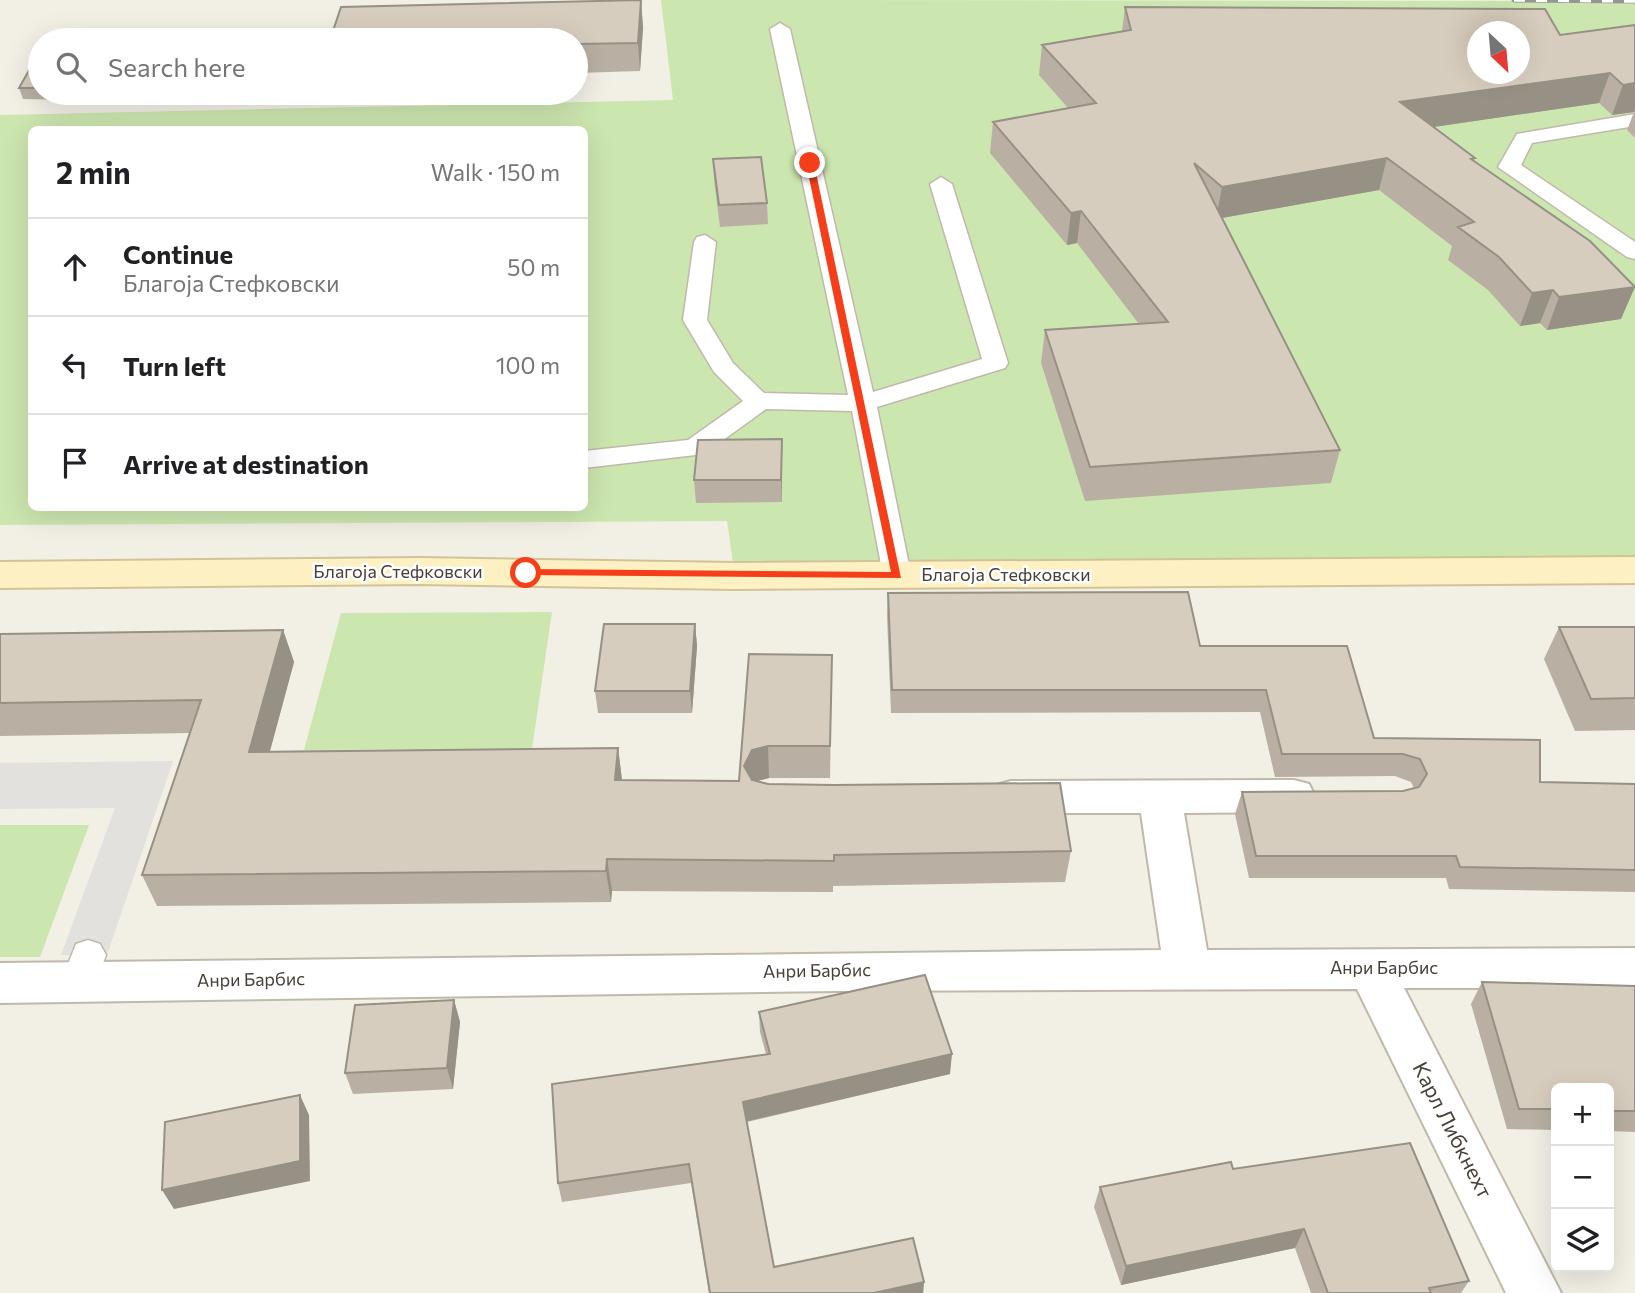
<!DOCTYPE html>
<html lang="en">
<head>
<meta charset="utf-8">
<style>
	body { margin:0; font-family:Commissioner,sans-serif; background:#f6f6f6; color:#202124 }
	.controls { position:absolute; right:21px; bottom:21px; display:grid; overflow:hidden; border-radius:10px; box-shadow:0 7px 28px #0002 }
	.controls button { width:63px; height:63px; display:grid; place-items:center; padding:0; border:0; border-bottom:2px solid #e0e0e0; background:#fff; color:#202124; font:35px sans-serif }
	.compass { position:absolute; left:1467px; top:21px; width:63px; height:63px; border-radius:50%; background:#fff; box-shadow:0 7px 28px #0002; rotate:154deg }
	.stop { position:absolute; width:21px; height:21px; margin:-16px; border:5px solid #f53f1a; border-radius:50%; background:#fff }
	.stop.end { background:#f53f1a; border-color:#fff; box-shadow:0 2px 7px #0008 }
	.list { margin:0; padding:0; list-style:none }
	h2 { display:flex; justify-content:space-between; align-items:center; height:91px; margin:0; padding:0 28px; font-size:30px }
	h2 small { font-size:23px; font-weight:400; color:#757577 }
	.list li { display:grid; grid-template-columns:46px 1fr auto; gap:21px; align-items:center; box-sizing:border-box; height:98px; padding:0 28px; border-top:2px solid #e0e0e0 }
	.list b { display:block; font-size:26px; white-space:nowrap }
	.list p { margin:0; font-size:23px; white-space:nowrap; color:#757577 }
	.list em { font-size:23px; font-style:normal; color:#757577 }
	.icon { flex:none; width:38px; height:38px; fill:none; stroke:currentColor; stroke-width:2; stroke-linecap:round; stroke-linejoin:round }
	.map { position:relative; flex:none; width:1635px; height:1293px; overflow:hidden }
	.search { position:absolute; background:#fff; box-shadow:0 7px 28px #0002; left:28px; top:28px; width:560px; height:77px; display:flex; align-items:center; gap:18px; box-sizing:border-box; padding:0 24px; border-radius:38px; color:#757577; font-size:26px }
	.panel { position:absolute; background:#fff; box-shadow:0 7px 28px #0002; left:28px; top:126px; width:560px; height:385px; border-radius:10px }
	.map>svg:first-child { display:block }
	.green { fill:#cce6af; fill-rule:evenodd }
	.parking { fill:#e3e1de }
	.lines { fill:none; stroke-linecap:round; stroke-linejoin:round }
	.lane-casing { stroke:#c0b9ab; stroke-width:3 }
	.street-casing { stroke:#c0b9ab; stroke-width:4 }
	.secondary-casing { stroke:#d2c396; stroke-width:4 }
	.lane { fill:#fff; fill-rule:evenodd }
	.street { fill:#fff; fill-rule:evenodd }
	.secondary { fill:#fdf1c4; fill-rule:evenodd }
	.rail-casing { stroke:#959595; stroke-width:5 }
	.rail { stroke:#fff; stroke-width:3.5; stroke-dasharray:11; stroke-linecap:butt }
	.wall { fill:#b9b0a3 }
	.shaded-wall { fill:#969085 }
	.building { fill:#d7cdbe; stroke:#969085; stroke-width:2; fill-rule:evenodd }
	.route { fill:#f53f1a }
	.labels { text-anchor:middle; stroke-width:5; stroke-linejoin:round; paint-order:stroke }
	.street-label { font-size:18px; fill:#453f35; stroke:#fff }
	.near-street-label { font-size:21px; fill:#453f35; stroke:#fff }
</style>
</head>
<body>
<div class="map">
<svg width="1635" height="1293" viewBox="0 0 1635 1293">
	<rect width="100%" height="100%" fill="#f2efe5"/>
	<!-- green -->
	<path class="green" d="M661,0L1635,1V569L735,576L727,521L0,525V115L673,100ZM1478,32H1520V74H1478ZM32,130H584V508H32Z
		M552,612L532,749L304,750L341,613Z
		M0,825H89L40,957H0Z"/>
	<!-- parking -->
	<path class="parking" d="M173,761L107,955H61L115,808L0,809V763Z"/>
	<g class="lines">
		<!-- lane casing -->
		<g class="lane-casing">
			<path id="lane" d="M780,23L790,29L873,392L982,359L930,184L941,177L952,184L1008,363L1005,368L877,407L911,575L907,582L897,585L887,582L883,575L852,411L766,409L704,454L584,468V451L688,440L743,401L714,372L683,320L694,242L697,237L705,235L716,242L707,320L733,363L764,393L848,395L770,29Z
				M1635,114V126L1532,143L1521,165L1635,242V259L1627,257L1498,167L1517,134Z
				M88,940L100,944L106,955L92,993L79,997L66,993L61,982L76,944Z"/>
		</g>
		<!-- street casing -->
		<g class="street-casing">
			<path id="street" d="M1294,780L1309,784L1315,796L1309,808L1294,812L1184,813L1207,950L1635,948V988H1404L1561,1293H1506L1357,989L836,991L0,1003V963L1161,950L1141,813H1011L996,809L990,797L996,785L1011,781Z"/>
		</g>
		<!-- secondary casing -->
		<g class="secondary-casing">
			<path id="secondary" d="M1635,557V583L735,589L421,584L0,588V562L421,558L735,563Z"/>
		</g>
		<!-- lane -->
		<use href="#lane" class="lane"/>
		<!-- street -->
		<use href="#street" class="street"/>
		<!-- secondary -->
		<use href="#secondary" class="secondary"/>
		<!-- rail casing -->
		<g class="rail-casing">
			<path id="rail" d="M1514,0L1635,1"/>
		</g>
		<!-- rail -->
		<use href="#rail" class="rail"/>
	</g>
	<!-- wall -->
	<path class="wall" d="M641,0L643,28L640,71L576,73V40Z
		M1125,7L1560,35L1635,25V138L1627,130L1634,112L1612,115L1599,103L1434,127L1474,160L1621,319L1547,330L1540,323L1520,326L1488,290L1448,260L1452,246L1379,190L1222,218L1340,450L1331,483L1085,501L1041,363L1045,330L1139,324L1077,243L1067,245L990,153L993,122L1068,108L1039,75L1042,45L1122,31Z
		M40,51V93H81L76,100L23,99L19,88Z
		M713,159L767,203L768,224L720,227L714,180Z
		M782,439V502L696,503L694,480Z
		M888,593L1200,646L1374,738L1540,782L1635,784V892L1449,889L1446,878H1249L1235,814L1242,792L1403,791L1414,788L1411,782L1395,776L1275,777L1260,712L891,713L887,616Z
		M695,624L697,646L692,713H598L595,691Z
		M1559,627H1635V730L1575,731L1544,659Z
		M283,630L294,662L270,751L618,748L622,780L739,781L832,655L830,778H769L758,781L1071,851L1065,882L833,886V892L612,891L611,902L157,906L142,875L190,733L0,736V634Z
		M1482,982L1635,986V1132L1609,1131V1088H1556V1130L1507,1129L1471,1004Z
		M454,1000L460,1022L453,1089L353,1094L345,1073Z
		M759,1012L950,1074L747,1122L774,1267L924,1282L923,1293H709L691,1183L562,1202L558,1183L766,1054L760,1032Z
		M1233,1169L1469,1281L1461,1293H1311L1295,1248L1121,1285L1094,1207L1100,1187Z"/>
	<!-- shaded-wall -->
	<path class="shaded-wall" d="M641,0L643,28L640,71L638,43Z
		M1610,73L1599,103L1392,133L1400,102Z
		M1635,83V109L1634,112L1612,115L1623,85Z
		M74,93H81L76,100Z
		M1387,158L1379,190L1216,219L1222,187Z
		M1081,211L1077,243L1067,245L1071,213Z
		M1635,287L1621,319L1547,330L1559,297Z
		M1553,290L1540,323L1520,326L1532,293Z
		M782,439V502L781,480Z
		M695,624L697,646L692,713L690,691Z
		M283,630L294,662L261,784L249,752Z
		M768,746L769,778L753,782L744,766L752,750Z
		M618,748L622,780H615Z
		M607,859L612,891L611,902L606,871Z
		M454,1000L460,1022L453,1089L447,1068Z
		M952,1054L950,1074L744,1122L743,1102Z
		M300,1095L309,1115L310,1181L174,1209L162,1190Z
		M1304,1229L1295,1248L1121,1285L1126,1266Z
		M924,1282L923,1293H874Z"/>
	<!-- building -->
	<path class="building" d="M641,0L638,43L576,44V40H330L341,7Z
		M1125,7L1545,9L1560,35L1635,25V83L1623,85L1610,73L1400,102L1475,158L1471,159L1590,241L1635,287L1559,297L1553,290L1532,293L1499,257L1458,227L1474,222L1387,158L1222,187L1194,163L1340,450L1090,467L1045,330L1168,322L1081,211L1071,213L993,122L1096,103L1042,45L1131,30ZM1478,32H1520V74H1478Z
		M112,37L109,40H47L48,39Z
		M40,51V88H19Z
		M761,157L767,203L719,205L713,159Z
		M782,439L781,480H694L698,440Z
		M1188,592L1200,646H1347L1374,738L1540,740V782L1635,784V870L1460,867L1456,856H1256L1242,792L1403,791L1419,787L1427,774L1420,759L1403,754H1282L1266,690H892L888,593Z
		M604,624H695L690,691H595Z
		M1559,627H1635V698L1591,699Z
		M283,630L249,752L618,748L615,780L739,781L749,654L832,655L830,746H768L752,750L744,766L752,780L768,784L834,785L1060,783L1071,851L834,855V861L607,859L606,871L142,875L201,700L0,703V634Z
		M925,975L952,1054L743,1102L774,1267L913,1238L924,1282L874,1293H710L689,1164L558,1183L552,1084L770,1054L759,1012Z
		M1482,982L1635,986V1111H1609V1088H1556V1109H1519Z
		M454,1000L447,1068L345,1073L355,1005Z
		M300,1095V1161L162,1190L165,1122Z
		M1410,1143L1469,1281L1429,1288L1431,1293H1328L1304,1229L1126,1266L1100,1187L1231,1162L1233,1169Z"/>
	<!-- route -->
	<path class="route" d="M810,160L814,163L901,578L522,575V570L526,569L891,572L806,163Z"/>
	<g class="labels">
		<!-- street labels -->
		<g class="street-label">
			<text x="398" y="578">Благоја Стефковски</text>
			<text x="1006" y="581">Благоја Стефковски</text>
			<text x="1384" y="974">Анри Барбис</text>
			<text transform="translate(817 971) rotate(-1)" y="6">Анри Барбис</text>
			<text transform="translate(251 980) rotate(-1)" y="6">Анри Барбис</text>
		</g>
		<!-- near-street labels -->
		<g class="near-street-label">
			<text transform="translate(1452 1130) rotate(63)" y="7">Карл Либкнехт</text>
		</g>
	</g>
</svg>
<div class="controls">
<button>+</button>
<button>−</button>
<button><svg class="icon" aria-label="layers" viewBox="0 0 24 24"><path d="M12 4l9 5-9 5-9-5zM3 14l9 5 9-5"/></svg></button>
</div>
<svg class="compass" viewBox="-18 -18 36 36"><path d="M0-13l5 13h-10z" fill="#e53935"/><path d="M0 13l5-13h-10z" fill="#757577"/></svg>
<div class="stop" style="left:526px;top:573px"></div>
<div class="stop end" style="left:810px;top:163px"></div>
<div class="search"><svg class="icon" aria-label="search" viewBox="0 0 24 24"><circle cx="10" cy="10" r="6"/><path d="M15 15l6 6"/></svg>Search here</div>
<section class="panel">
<h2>2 min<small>Walk · 150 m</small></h2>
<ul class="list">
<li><svg class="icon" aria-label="ahead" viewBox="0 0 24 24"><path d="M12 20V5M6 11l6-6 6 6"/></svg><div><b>Continue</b><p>Благоја Стефковски</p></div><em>50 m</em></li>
<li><svg class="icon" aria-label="left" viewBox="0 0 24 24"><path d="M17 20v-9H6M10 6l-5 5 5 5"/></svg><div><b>Turn left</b></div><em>100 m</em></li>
<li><svg class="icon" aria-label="arrive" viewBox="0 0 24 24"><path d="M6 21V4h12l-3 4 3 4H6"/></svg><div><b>Arrive at destination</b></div></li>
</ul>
</section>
</div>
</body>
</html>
